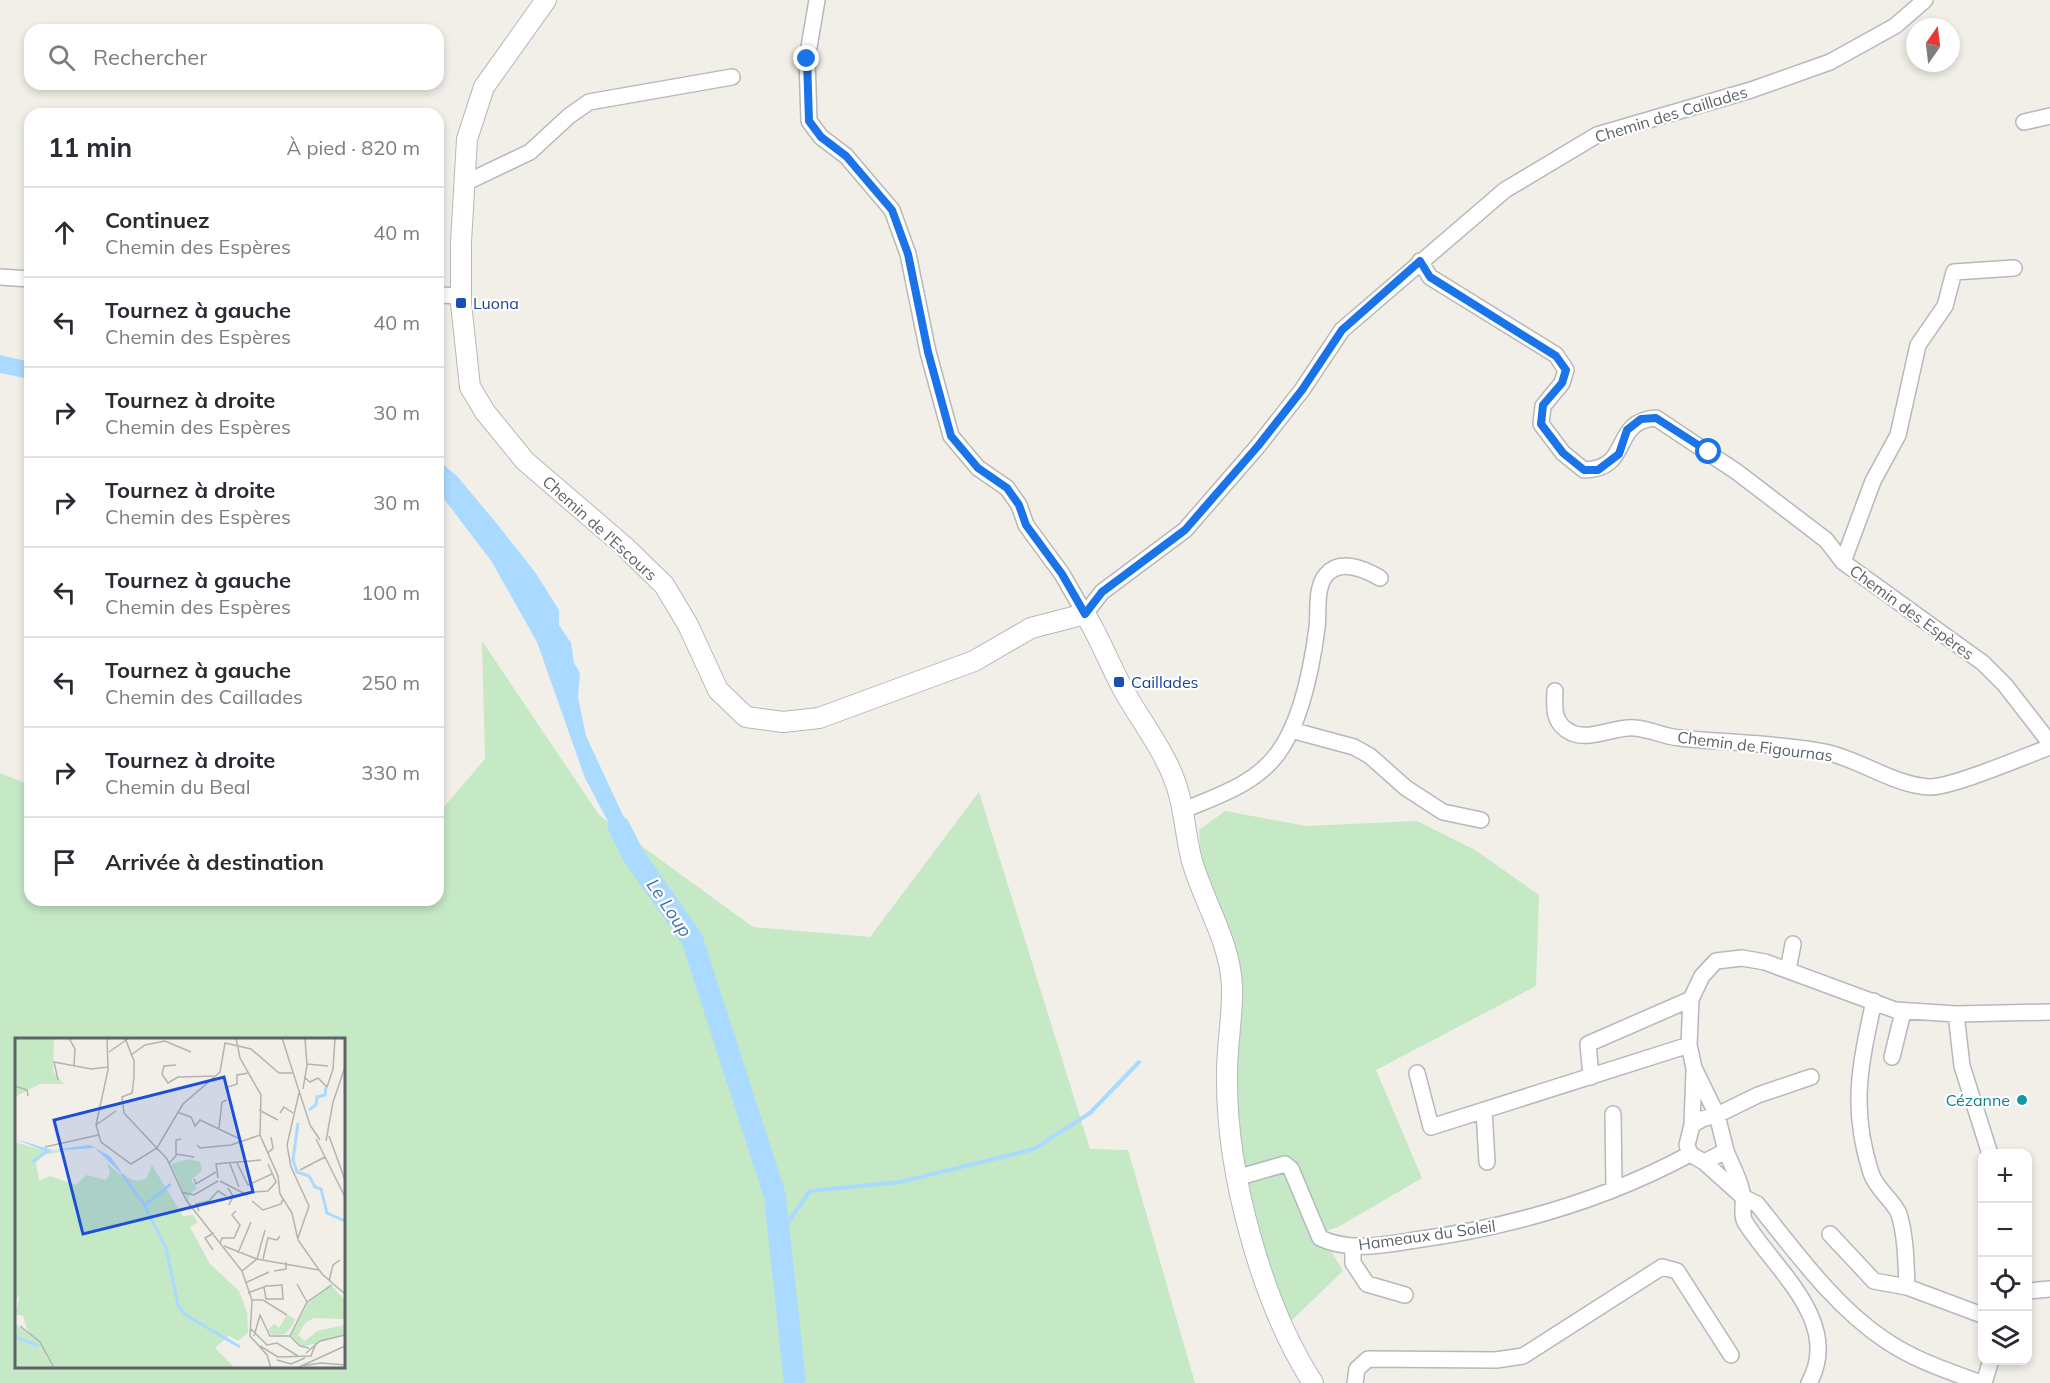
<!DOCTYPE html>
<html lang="fr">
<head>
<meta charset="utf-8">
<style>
	body { margin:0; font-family:Mulish,sans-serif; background:#f7f7f7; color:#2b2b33 }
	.controls { position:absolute; right:18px; bottom:18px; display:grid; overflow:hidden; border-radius:12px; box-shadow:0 3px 9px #0003 }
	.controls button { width:54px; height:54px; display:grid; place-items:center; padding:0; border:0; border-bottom:2px solid #e1e1e2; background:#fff; color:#2b2b33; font:30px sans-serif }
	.compass { position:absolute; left:1906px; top:18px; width:54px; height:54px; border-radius:50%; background:#fff; box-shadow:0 3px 9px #0003; rotate:14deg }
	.stop { position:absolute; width:18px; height:18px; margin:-14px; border:4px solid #1a73e8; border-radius:50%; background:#fff }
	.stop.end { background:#1a73e8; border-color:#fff; box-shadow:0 2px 6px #0008 }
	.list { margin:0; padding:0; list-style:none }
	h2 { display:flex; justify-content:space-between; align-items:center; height:78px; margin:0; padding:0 24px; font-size:26px }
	h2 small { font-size:20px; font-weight:400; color:#7c7c81 }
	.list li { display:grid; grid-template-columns:39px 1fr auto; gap:18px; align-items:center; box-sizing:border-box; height:90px; padding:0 24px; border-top:2px solid #e1e1e2 }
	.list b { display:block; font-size:22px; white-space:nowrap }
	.list p { margin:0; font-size:20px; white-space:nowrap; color:#7c7c81 }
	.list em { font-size:20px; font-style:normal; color:#7c7c81 }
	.icon { flex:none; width:33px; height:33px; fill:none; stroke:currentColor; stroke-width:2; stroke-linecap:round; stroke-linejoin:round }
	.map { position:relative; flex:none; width:2050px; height:1383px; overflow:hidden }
	.search { position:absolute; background:#fff; box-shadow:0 3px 9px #0003; left:24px; top:24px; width:420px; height:66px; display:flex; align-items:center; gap:15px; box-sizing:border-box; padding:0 21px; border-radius:18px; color:#7c7c81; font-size:22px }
	.panel { position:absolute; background:#fff; box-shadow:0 3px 9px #0003; left:24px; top:108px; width:420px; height:798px; border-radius:18px }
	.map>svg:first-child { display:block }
	.green { fill:#c5e8c5; fill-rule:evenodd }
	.water { fill:#aadaff }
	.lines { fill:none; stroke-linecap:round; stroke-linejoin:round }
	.stream { stroke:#aadaff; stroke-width:4 }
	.river { stroke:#aadaff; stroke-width:22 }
	.minor-casing { stroke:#b5b8bc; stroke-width:18 }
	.tertiary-casing { stroke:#b5b8bc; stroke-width:22 }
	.minor { stroke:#fff; stroke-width:15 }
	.tertiary { stroke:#fff; stroke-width:20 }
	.route { stroke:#1a73e8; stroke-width:8 }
	.transit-dot { fill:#1a4fb4; stroke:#fff; stroke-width:2 }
	.culture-dot { fill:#0f9aa8; stroke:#fff; stroke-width:2 }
	.labels { text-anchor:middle; stroke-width:4.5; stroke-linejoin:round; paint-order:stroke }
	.street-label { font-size:16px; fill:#5f6368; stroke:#fff }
	.transit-label { font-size:16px; fill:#164399; stroke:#fff; text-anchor:start }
	.culture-label { font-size:16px; fill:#0d838f; stroke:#fff; text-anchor:end }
	.water-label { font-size:18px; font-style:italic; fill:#4174aa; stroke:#fff }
	.inset-river { fill:none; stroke:#aadaff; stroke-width:3 }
	.inset-road { fill:none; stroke:#b3b3b1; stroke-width:1.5 }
	.view { fill:#1d4ed8; fill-opacity:0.15; stroke:#1d4ed8; stroke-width:3 }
	.inset-edge { fill:none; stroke:#5f6368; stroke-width:3 }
</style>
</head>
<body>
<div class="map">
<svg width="2050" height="1383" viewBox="0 0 2050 1383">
	<rect width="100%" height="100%" fill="#f1efe8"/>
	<!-- green -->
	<path class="green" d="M482,641L599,815L753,927L870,937L979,792L1090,1149L1128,1150L1195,1383H0V773L30,785V900H438V814L485,759ZM16,1040H344V1366H16Z
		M1225,811L1306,826L1417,821L1475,850L1539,895L1536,986L1376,1070L1422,1178L1338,1227L1320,1233L1343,1271L1290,1322L1245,1198L1220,1066L1230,947L1202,872L1199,830Z"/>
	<!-- water -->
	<path class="water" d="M0,355L30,362V379L0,373Z
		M438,460L457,476L497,524L535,572L559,610V625L571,643L574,663L580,673L578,697L586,736L626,822L637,852L628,859L585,778L537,642L492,562L438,491Z"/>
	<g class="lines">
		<!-- stream -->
		<path class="stream" d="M779,1235L810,1191L900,1182L1034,1149L1090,1113L1139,1062"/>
		<!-- river -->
		<path class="river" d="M619,827L633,855L692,939L775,1196L795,1383"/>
		<!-- minor casing -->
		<g class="minor-casing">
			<path id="minor" d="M817,0L807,59L809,121L821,137L846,156L892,210L908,254L928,352L951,436L978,468L1007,488L1019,505L1026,525L1062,574L1085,614L1102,592L1185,530L1258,446L1302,390L1342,330L1505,190L1597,135L1751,90L1830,62L1895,26L1925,0
				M2024,122L2050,116
				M463,184L530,152L569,116L589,102L732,77
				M1420,261L1430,277L1556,355L1566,370L1562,383L1543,406L1541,424L1563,453L1584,470C1633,469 1610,421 1656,418L1737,472L1826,540L1843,562L1983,663L2005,685L2050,743
				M0,277L30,279
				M438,295L461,296
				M1843,562L1873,481L1898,435L1918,345L1945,306L1954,272L2014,268
				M1555,691C1554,709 1553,724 1572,733C1591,741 1615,726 1635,728C1650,729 1665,737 1680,738C1728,743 1778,743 1825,752C1860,759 1893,785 1929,787C1951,788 2025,756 2050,747
				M1291,730L1354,747L1370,756L1406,788L1443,812L1481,820
				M1182,811C1216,796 1255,785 1278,753C1301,722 1312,666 1317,628C1319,612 1315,588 1326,575C1340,558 1366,570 1380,578
				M1788,970L1793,944
				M1874,1001C1860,1065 1850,1108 1871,1173C1876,1189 1894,1201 1899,1214C1906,1237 1906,1264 1907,1287
				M1956,1014L1962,1066L1990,1154
				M1892,1057L1903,1012
				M1417,1073L1431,1127L1689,1045
				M1591,1077L1588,1044L1691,999
				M1811,1077L1758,1095L1717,1115L1694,1068L1689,1045L1691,999L1702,976L1716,961L1742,958L1765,962L1895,1010L1956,1014L2050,1012
				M1484,1110L1487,1162
				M1613,1114L1614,1189
				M1717,1115L1726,1151L1704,1162L1690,1154L1687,1145L1692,1125L1702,1119Z
				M1692,1125L1694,1071
				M1726,1151C1732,1166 1742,1184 1743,1199C1744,1207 1741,1215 1745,1222C1774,1269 1843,1322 1809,1383
				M1704,1162L1743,1197L1757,1204C1795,1251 1834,1306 1885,1340C1914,1360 1948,1371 1981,1383
				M1236,1178L1285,1164L1291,1169L1320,1238C1350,1252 1383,1245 1415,1240C1511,1227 1605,1200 1690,1154
				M1830,1234L1874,1281L1907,1287L1982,1315
				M1353,1246V1263L1367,1284L1405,1295
				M2028,1291L2050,1289
				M1355,1383L1357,1369L1368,1359L1496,1360L1523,1356L1662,1267L1677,1271L1731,1355
				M1984,1383L1991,1360"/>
		</g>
		<!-- tertiary casing -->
		<g class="tertiary-casing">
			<path id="tertiary" d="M546,0L484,87L467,139L461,242V303L470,387L485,412L525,461L624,546L664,585L688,625L718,690L746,717L783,722L819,718L974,661L1031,628L1085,614C1100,638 1110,666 1124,691C1143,725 1169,756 1179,794C1185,816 1186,839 1192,861C1204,903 1230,941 1232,986C1233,1017 1226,1049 1227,1081C1227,1175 1262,1304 1313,1383"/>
		</g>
		<!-- minor -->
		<use href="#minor" class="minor"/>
		<!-- tertiary -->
		<use href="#tertiary" class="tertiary"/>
	</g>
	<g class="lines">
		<!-- route -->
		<path class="route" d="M807,59L809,121L821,137L846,156L892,210L908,254L928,352L951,436L978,468L1007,488L1019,505L1026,525L1062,574L1085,614L1102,592L1185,530L1258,446L1302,390L1342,330L1420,261L1430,277L1556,356L1566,370L1562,383L1543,405L1541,424L1563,453L1584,470H1598L1619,454L1627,430L1641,419L1656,418L1709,452"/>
	</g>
	<!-- markers -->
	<g class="transit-dot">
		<rect x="455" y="297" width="12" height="12" rx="3"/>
		<rect x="1113" y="676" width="12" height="12" rx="3"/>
	</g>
	<circle class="culture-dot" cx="2022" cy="1100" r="6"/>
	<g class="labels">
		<!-- street labels -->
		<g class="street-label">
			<text transform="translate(1671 114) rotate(-17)" y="6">Chemin des Caillades</text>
			<text transform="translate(600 528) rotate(42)" y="6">Chemin de l'Escours</text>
			<text transform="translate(1912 612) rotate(36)" y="6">Chemin des Espères</text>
			<text transform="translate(1755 746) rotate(7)" y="6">Chemin de Figournas</text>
			<text transform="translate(1427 1235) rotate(-8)" y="6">Hameaux du Soleil</text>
		</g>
		<!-- transit labels -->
		<g class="transit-label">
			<text x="473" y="309">Luona</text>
			<text x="1131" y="688">Caillades</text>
		</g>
		<!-- culture labels -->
		<g class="culture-label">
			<text x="2010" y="1106">Cézanne</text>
		</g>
		<!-- water labels -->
		<g class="water-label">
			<text transform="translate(669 908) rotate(56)" y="6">Le Loup</text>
		</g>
	</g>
	<!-- overview -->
	<g transform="translate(15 1038)">
		<rect width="330" height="330" fill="#f1efe8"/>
		<path d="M0,0H39L38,34L49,46H25L0,59ZM0,104L29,113H50L28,117L21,125L24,143L35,138L61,147L71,137L91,142L95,135L92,125L106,137L121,143L131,141L137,127L168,178L178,177L183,184L175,189L195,226L224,253L232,274L233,295L223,303L214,298L200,310L220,330H40L12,291L8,278L0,276L5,257L0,262ZM174,121L185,124L187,132L176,142L182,150L174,157L173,165L156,126ZM315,246L330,262V281L299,280L291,284L283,297L290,303L302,293L330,287V297L287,309L276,297L293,265ZM272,277L280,281L278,287L270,296L258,297L253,292L259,286L264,290ZM0,286L21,301L38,330H0Z" fill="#c5e8c5"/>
		<path d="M0,101L38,112L75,107L95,118L110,139L80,110L29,113Z" fill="#aadaff"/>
		<path class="inset-river" d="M294,72L301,67L302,59L310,57L311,49M283,85L278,122L282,134L294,138L300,149L306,151L312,175L330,183M17,124L34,112M107,136L128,165L151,210L163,267L171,277L225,309M129,168L156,146M0,299L24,308"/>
		<path class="inset-road" d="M54,0L60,11L59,27M92,0L93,32L81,87L86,104L116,126L142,110L168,66L205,34L210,5L236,11L264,35H278M110,0L119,23V39L117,55L107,59L109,75L152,121L171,162L227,233L237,262L235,298L252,317L256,330M221,0L225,20L246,57L245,97L263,138L265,156L277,175L283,202L307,236L330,256M267,0L295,87L305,102M94,14L114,0M116,17L130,7L150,3L176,14M292,26L313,28M161,27L149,28L147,36L153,45L163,39L201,38M289,39L295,44L303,40L312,49M43,42L39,24L76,31L93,29M0,48L12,52L13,58M312,49L318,31L320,0M210,50L222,46V37L234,35M288,51L292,27L290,0M318,64L330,29M244,72L263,82M162,74L176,79L180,88L185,82L225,101M265,75L269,69L278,75M81,87L101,73M204,90L207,64L212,62M314,98L330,142M301,101L330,159M311,103L318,64M182,107L185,110L216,107L245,97M30,109L83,97M253,115L258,110L256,99M161,116L179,119M154,125L161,118V102L166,101M222,125L233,147L257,136M215,126L224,149M285,132L310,119M203,140L201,126L246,122M179,141L181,146L201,134M205,143L228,155L253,153L261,144L253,126M213,150L218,158L214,167M166,154L179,157L203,143M237,163L248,172L266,166L268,161M184,173L181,166L194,163L203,153L211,158M283,200L294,168L276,129L272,107L284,55M205,205L207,200H219L225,187L217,177L221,173M209,208L242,221L250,192M198,212L190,200L199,195M223,215L236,184M248,221L253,200L262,202L265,198M227,233L242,221L304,232M259,233L271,231V224M314,243L318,227L325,222M230,245L254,234M282,246L292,264M233,255L246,250L249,249L251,248L267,247L268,261H251L249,249M237,262H248L272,277M5,288L25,304L39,330M236,291L252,307L262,305L283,318M239,298L245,277L255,298H275M275,298L292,264L317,247M275,298L285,308L294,310M245,308L263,319M291,315L305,303L330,297M263,319L296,318L301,305M262,322L276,326L290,320M286,328L306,325L330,327M282,330L330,308"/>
		<path class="view" d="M209,39L238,154L68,196L39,82Z"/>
		<rect width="330" height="330" class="inset-edge"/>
	</g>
</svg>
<div class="controls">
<button>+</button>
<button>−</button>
<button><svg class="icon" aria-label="locate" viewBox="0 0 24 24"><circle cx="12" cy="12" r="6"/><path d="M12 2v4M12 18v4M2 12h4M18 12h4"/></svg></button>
<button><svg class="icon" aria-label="layers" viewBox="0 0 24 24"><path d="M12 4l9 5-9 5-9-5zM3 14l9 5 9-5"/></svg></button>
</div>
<svg class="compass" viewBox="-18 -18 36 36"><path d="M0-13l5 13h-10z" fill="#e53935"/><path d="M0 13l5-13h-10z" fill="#7c7c81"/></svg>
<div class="stop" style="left:1709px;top:452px"></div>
<div class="stop end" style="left:807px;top:59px"></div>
<div class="search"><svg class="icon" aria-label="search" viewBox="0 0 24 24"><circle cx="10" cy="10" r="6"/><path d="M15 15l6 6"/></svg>Rechercher</div>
<section class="panel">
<h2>11 min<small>À pied · 820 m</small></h2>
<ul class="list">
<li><svg class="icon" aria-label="ahead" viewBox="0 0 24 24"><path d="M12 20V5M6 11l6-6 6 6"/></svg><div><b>Continuez</b><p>Chemin des Espères</p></div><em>40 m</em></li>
<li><svg class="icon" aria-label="left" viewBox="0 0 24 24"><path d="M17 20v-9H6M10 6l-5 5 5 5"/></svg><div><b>Tournez à gauche</b><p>Chemin des Espères</p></div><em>40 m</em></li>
<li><svg class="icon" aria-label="right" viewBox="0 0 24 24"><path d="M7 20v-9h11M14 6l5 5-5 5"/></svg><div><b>Tournez à droite</b><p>Chemin des Espères</p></div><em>30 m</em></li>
<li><svg class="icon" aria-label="right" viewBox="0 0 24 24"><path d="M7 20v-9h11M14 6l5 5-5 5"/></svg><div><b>Tournez à droite</b><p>Chemin des Espères</p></div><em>30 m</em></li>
<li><svg class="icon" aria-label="left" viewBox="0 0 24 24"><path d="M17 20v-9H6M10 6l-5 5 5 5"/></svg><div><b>Tournez à gauche</b><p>Chemin des Espères</p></div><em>100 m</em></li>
<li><svg class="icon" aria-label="left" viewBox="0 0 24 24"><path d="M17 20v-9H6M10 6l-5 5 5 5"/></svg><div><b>Tournez à gauche</b><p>Chemin des Caillades</p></div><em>250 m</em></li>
<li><svg class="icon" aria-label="right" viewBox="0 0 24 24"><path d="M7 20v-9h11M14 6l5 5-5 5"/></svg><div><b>Tournez à droite</b><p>Chemin du Beal</p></div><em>330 m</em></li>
<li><svg class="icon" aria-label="arrive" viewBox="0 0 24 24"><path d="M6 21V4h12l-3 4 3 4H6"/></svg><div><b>Arrivée à destination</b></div></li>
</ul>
</section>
</div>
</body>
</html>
